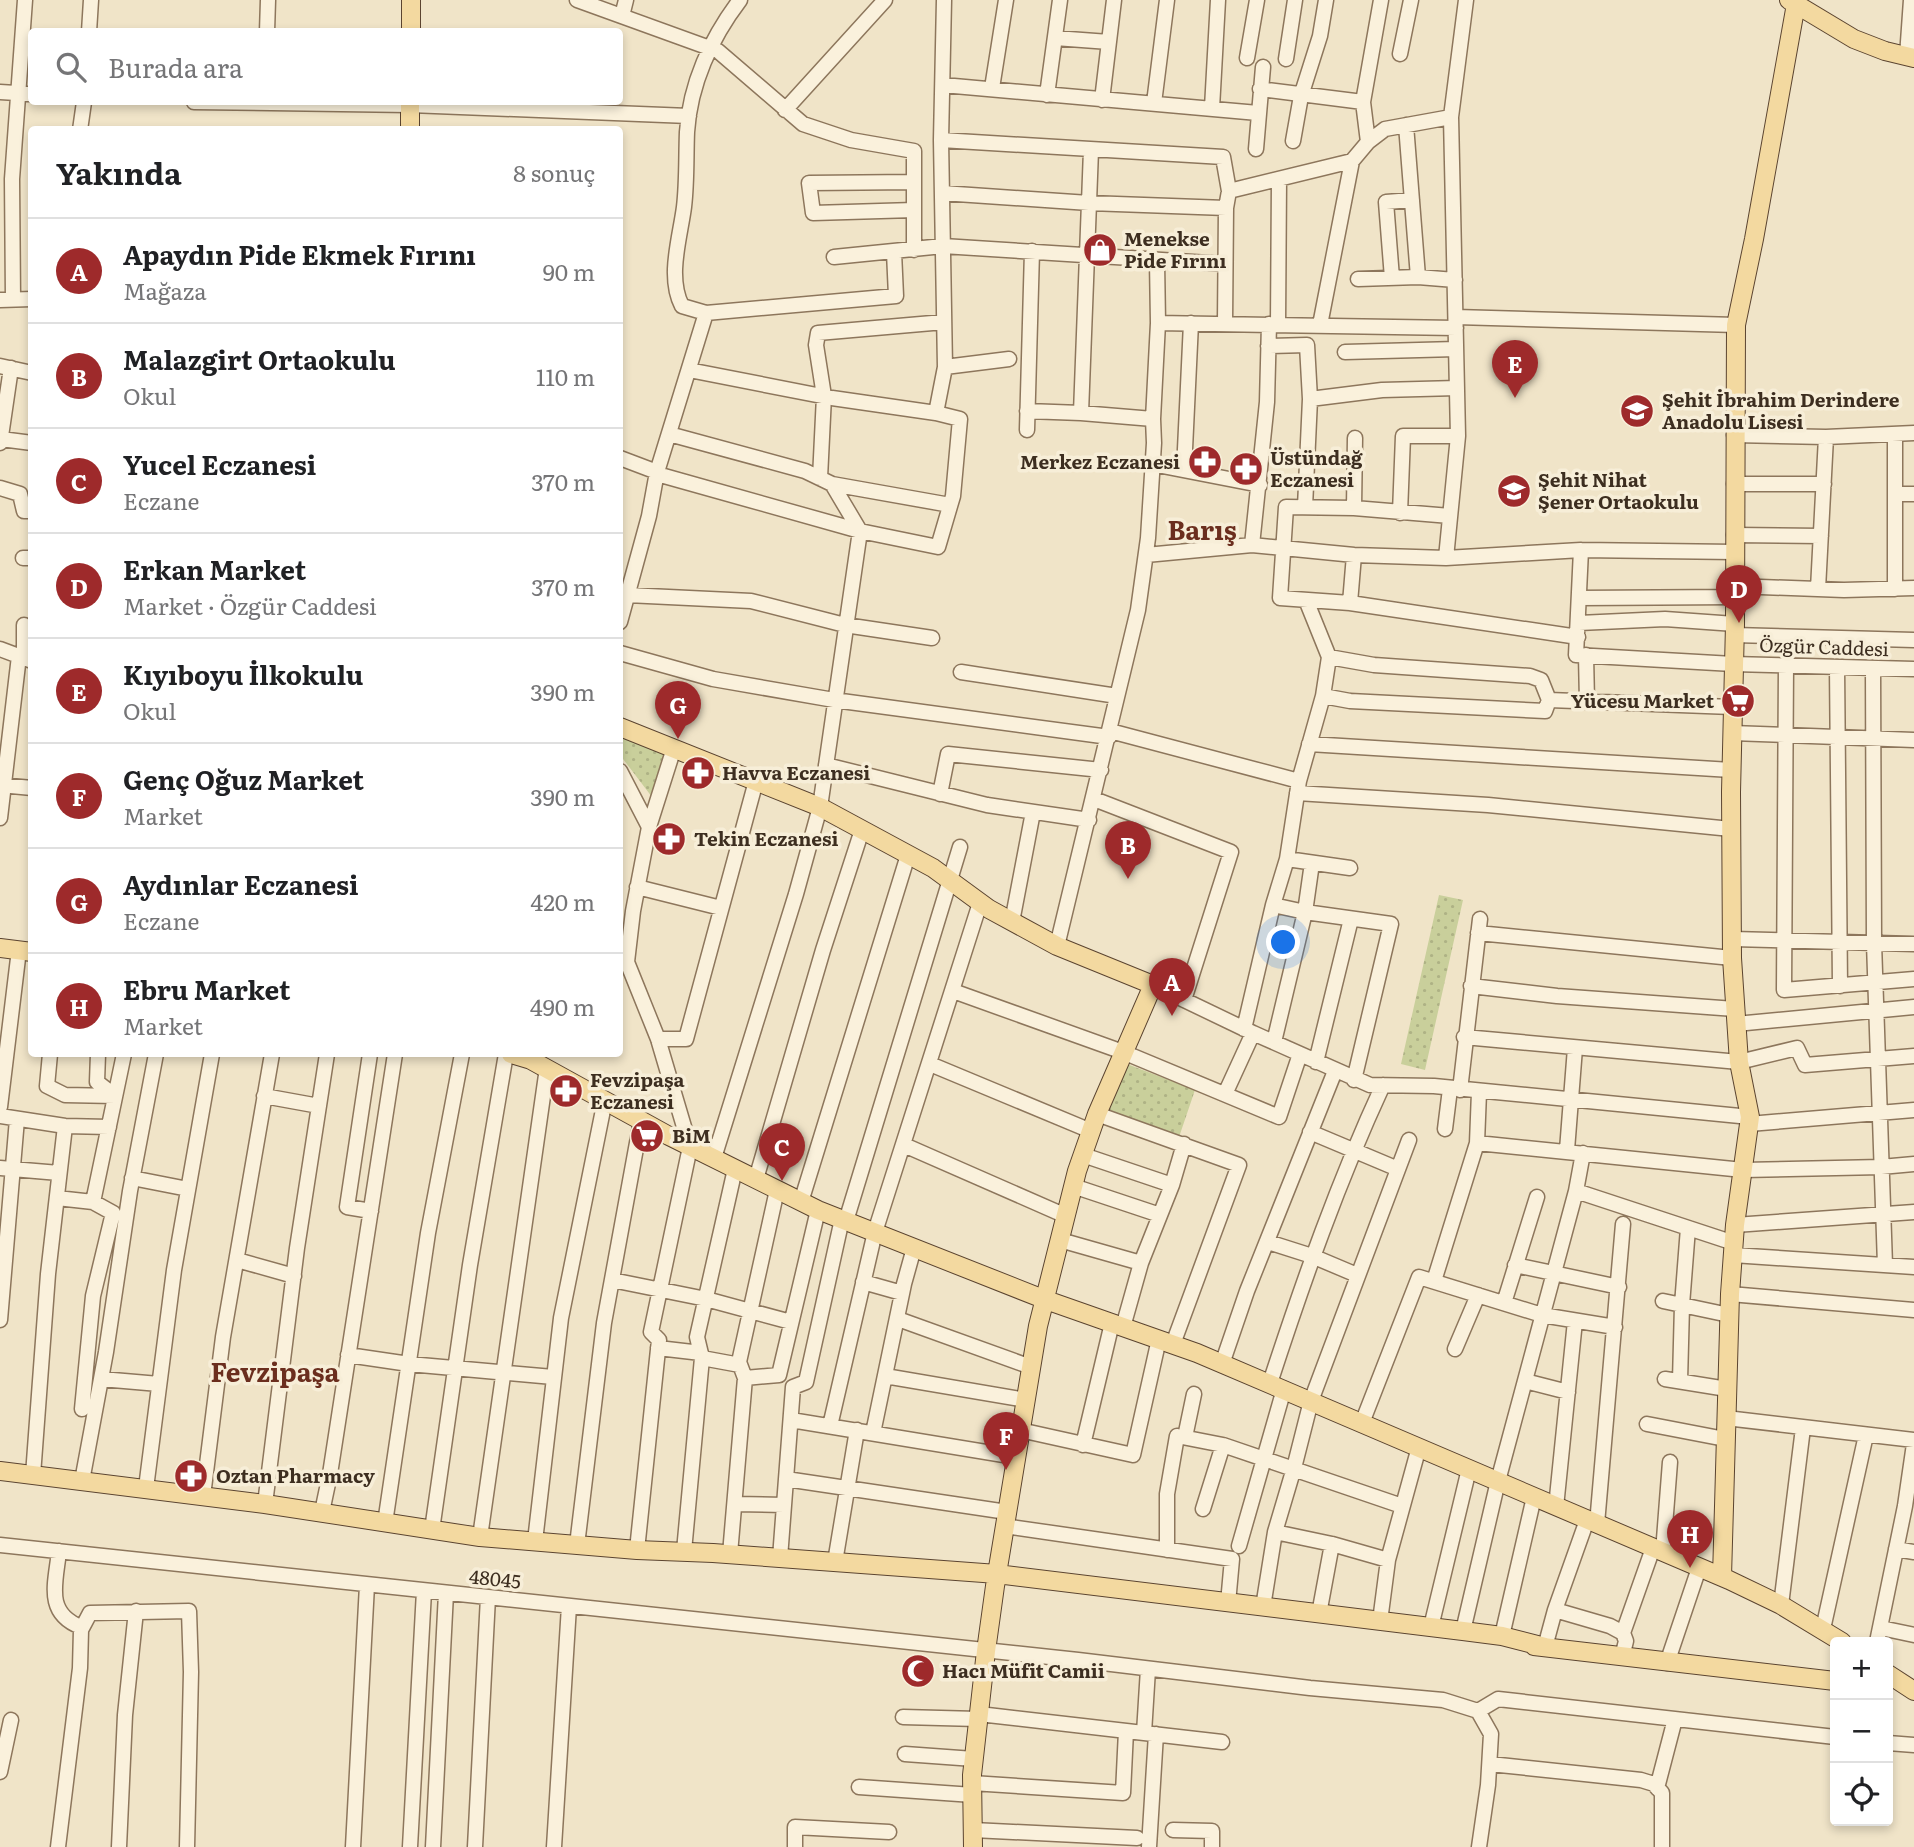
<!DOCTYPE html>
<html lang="tr">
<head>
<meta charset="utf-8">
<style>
	body { margin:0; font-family:Literata,serif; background:#f6f6f6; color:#202124 }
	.controls { position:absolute; right:21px; bottom:21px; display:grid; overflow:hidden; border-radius:7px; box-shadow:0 4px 10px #0003 }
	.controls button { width:63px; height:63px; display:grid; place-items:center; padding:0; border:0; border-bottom:2px solid #e0e0e0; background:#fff; color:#202124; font:35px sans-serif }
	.you { position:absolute; left:1284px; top:943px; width:24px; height:24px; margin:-18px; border:5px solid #fff; border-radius:50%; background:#1a73e8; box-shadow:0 0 0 10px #1a73e833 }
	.badge { display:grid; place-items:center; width:46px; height:46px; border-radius:50%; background:#9e2a2b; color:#fff; font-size:23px; font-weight:700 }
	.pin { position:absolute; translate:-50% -58px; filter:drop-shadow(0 2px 4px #0008) }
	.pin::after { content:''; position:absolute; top:37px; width:24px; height:21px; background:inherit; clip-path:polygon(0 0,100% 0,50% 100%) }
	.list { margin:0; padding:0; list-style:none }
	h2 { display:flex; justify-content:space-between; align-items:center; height:91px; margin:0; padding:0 28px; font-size:30px }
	h2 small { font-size:23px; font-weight:400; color:#757577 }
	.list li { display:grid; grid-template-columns:46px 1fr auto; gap:21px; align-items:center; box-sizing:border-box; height:105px; padding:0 28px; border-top:2px solid #e0e0e0 }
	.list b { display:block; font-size:26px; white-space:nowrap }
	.list p { margin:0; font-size:23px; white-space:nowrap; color:#757577 }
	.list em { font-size:23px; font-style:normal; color:#757577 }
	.icon { flex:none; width:38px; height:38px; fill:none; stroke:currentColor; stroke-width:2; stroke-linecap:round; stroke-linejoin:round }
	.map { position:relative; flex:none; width:1914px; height:1847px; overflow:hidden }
	.search { position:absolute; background:#fff; box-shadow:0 4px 10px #0003; left:28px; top:28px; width:595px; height:77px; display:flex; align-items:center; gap:18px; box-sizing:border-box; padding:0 24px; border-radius:7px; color:#757577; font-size:26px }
	.panel { position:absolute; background:#fff; box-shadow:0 4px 10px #0003; left:28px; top:126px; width:595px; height:931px; border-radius:7px }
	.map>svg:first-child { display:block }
	.park { fill:url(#park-dots) }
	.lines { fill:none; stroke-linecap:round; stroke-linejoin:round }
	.minor-casing { stroke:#8d765c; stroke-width:17 }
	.major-casing { stroke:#5b4430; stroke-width:20 }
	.minor { stroke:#faf1dc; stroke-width:14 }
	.major { stroke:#f3d9a0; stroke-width:18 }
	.labels { text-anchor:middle; stroke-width:7; stroke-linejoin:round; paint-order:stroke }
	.poi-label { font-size:19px; font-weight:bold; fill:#3d2e20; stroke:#f7eed8; text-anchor:start }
	.street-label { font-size:19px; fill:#3d2e20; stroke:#f7eed8 }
	.district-label { font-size:26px; font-weight:bold; fill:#6b2e1e; stroke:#f7eed8 }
</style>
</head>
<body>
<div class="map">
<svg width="1914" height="1847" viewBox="0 0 1914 1847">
	<defs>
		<pattern id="park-dots" width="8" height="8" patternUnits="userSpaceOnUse" patternTransform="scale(1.75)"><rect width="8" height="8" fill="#c9cf9b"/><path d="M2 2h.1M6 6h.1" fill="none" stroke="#aeb285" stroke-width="1.8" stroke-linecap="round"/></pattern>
	</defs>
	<rect width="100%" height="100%" fill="#f0e4c8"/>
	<!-- park -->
	<path class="park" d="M620,732L666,749L652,797L620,755Z
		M1439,895L1463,900L1425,1070L1401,1064Z
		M1127,1064L1195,1090L1178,1140L1107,1114Z"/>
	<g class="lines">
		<!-- minor casing -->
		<g class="minor-casing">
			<path id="minor" d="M577,0L718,51L803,124L851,140L914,151V250
				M740,0C711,38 690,84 687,132C686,157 687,182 684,207C680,238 667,277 682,306L706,313L896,296L894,252
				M622,16L626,0
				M89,32L91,0
				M267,32L268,0
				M1055,38L1109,42
				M1400,54L1411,0
				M1907,56L1911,0
				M1247,58L1257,0
				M1286,59L1295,0
				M943,85L1258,113
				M992,88L1006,0
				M1260,89L1363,102
				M0,92L32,94
				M1047,95L1060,0
				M1102,100L1114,0
				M194,102L410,105L689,116
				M1154,103L1167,0
				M1212,108L1218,0
				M785,110L885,0
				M1406,125L1418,277
				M80,130L84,102
				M941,140L1223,157L1229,191
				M1293,141L1301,96L1320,36L1326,0
				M1368,142L1363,102L1381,0
				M1256,149L1263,67
				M914,182L809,183L813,213L914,210
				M942,193L1089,203L1226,208
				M834,257L943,246L1225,264
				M1392,278L1386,202L1412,200
				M1358,279L1418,277L1455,280
				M13,299L12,179L25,0
				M0,300L32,299
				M1456,317L1736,325
				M1158,323L1456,328
				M1225,323L1226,208L1229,191L1352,161L1368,142L1385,129L1451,117
				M1278,325L1279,180
				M1320,325L1352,161
				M1268,346L1307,345L1310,399L1305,507
				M1345,352L1456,349
				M0,366L32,373
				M945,367L1009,359
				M689,370L832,398L936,413L945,367L941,140L944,0
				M1310,399L1382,390L1457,388
				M1027,411L1081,413L1153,419
				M1081,413L1091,150
				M1027,430L1032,251
				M669,434L805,471L832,484L860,531L820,807L796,894L714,1158
				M1734,435L1826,437L1914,433
				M1895,435V589
				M1,439L32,443
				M0,443L11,368
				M620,458L657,472
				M1152,464L1260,485
				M1184,470L1191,323
				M657,474L860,531L938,547L953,496L960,419L936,413
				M820,478L824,396L816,345L818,333L944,322
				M832,484L950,505
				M1734,484H1824
				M0,488L20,494L24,511H32
				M1895,494H1914
				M1354,508L1355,438
				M1400,513L1403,436H1458
				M1450,516L1354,508L1286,507L1280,598L1350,603L1578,637
				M1734,535L1821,536
				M1252,545L1267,402L1269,324
				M1581,550L1576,655L1733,664L1914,669
				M1146,555L1252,545L1354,555L1446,558L1581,550L1735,552
				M23,558H32
				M1446,558L1458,436L1451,117L1466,0
				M1735,586L1844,590L1914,588
				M1818,589L1826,437
				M627,595L751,601L845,625L932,638
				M1579,598L1735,597
				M1350,603L1354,555
				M620,622L649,516L657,472L706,313
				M1579,623L1665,619L1735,624
				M1734,635L1914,640
				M0,649L32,661
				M620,653L713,679L834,700L1109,737
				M1586,655L1587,702
				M1329,657L1374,665L1530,676L1541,680L1549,700L1732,707
				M24,658V625
				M1786,665L1784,990L1914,979
				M1837,667L1840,986
				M1873,668L1874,943L1885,1265
				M961,672L1117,696
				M1323,696L1350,701L1545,711L1549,700
				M1110,731L1299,781
				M1732,733L1914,740
				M1309,744L1731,770
				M826,765L987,805L1089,820
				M620,771L649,827L633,911L627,962
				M0,785L32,788
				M1297,793L1488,805L1731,829
				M940,794L948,754L1101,770
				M1094,799L1231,852L1184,1000
				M0,818L19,656
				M649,827L674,748
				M1287,859L1350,868
				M637,887L721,908
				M1273,905L1305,912L1391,924L1354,1080
				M1012,922L1033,812
				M1478,933L1732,958
				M1733,939L1914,944
				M1057,946L1138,610L1148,538L1154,443L1153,419L1158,323L1157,261
				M620,957L627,962L658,1039L690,1147L651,1332L659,1340L637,1550
				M1153,985L1253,1033L1370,1085L1434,1086L1750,1117
				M1471,986L1557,996L1735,1009
				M953,991L1123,1052L1279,1117L1300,1054
				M1736,1024L1914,1007
				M1244,1029L1273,905L1287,859L1299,781L1323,696L1329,657L1306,600
				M1464,1037L1739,1062L1797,1048L1805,1065L1914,1056
				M658,1039H686L756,781
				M1274,1042L1305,912L1312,863
				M50,1054L47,1086L65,1095L115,1096
				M98,1054L97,1082L115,1096
				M370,1054L347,1207L371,1211
				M1316,1062L1351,919
				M930,1064L1091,1131
				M1460,1090L1480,919
				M1225,1094L1253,1033
				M264,1096L319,1106
				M0,1107L19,950
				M1097,1114L1239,1165L1173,1344
				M0,1116L65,1126L109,1127
				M1749,1124L1914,1110
				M1445,1129L1450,1089
				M1310,1132L1398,1169
				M1477,1143L1743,1170L1881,1167L1914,1164
				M904,1145L1066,1216
				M1567,1150L1575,1048
				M1083,1155L1172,1185
				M0,1168L59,1173
				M132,1178L188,1189
				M756,1179L823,950L862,830
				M1073,1186L1160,1215
				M1576,1191L1734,1243
				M57,1198L93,1202L113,1213L93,1296L82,1409
				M93,1202L124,1054
				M801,1202L908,855
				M846,1221L960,847
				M1735,1225L1914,1212
				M1060,1240L1141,1263
				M1268,1242L1312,1256L1357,1275
				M1733,1255L1914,1267
				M237,1260L294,1276
				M1515,1265L1619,1287
				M612,1280L706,1299L791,1322
				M1434,1281L1477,1143L1479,1092
				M863,1282L902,1293
				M1730,1294L1914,1310
				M1663,1301L1729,1315
				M1504,1303L1537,1197
				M898,1319L1031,1367
				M0,1320L17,1119
				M1123,1327L1141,1263L1172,1185L1184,1144
				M658,1348L701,1353
				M1455,1349L1478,1295
				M348,1355L409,1364L553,1377
				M702,1358L740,1365
				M1222,1364L1247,1291L1335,1071
				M885,1376L1026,1400
				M745,1378L779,1375L818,1210
				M101,1379L159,1384
				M1665,1379L1727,1389
				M1525,1381L1568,1392
				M1680,1381L1682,1305L1688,1228
				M1270,1383C1303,1282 1338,1182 1383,1085
				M1726,1418L1914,1440
				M791,1420L1016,1457
				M1362,1423L1419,1277L1542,1315L1615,1327
				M1647,1424L1725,1439
				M830,1426L875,1232L980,903
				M1020,1430L1133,1455L1159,1339
				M873,1433L904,1284L914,1248
				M1185,1437L1194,1394
				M1083,1445L1112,1323
				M33,1475L48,1274L65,1126
				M786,1479L1007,1512
				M82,1481L106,1352L130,1191L156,1054
				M146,1488L174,1270L212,1054
				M203,1496L223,1337L272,1054
				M265,1504L297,1248L327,1054
				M735,1504L784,1505
				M1556,1507L1575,1321
				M1203,1509L1223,1445
				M322,1512L330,1474L395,1054
				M385,1523L428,1233L462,1054
				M1597,1524L1623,1224
				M1004,1526L1232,1559L1228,1603
				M432,1530L470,1265L506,1054
				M1275,1532L1332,1544L1388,1560
				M480,1537L547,1068
				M535,1541L561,1318L605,1100
				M0,1545L1078,1660L1310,1688L1443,1700L1478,1711L1491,1734L1488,1785L1479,1847
				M577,1545L604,1323L641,1121
				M1239,1546L1284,1389
				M1896,1549L1914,1552
				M1167,1550V1494L1177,1436L1223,1445L1402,1506
				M684,1551L702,1358L697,1337L735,1169
				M1663,1552L1670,1462
				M730,1554L745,1378L739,1362L777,1190
				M780,1558L793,1387L806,1382L842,1219
				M835,1562L857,1430
				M1781,1605L1803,1428
				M1263,1607L1275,1532L1294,1468L1311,1401L1409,1140
				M1555,1610L1610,1626L1623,1633
				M1319,1614L1332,1544
				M1380,1621L1388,1560L1419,1447
				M1431,1627L1469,1469
				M1881,1628L1914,1635
				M1823,1629L1866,1435
				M81,1630L90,1613L189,1611L191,1672L187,1847
				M1463,1631L1498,1481L1576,1191L1583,1153
				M1502,1636L1534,1497
				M1877,1642L1905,1506L1914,1444
				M1545,1647L1555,1610L1587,1520
				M1622,1657L1626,1641L1623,1633L1653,1548
				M1667,1663L1699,1568
				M1478,1711L1498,1699L1835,1737
				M979,1714L1222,1742
				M903,1717L978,1719
				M1144,1733L1148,1669
				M1888,1743L1914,1745
				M905,1754L974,1759
				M1490,1764L1641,1780L1654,1784L1662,1793V1847
				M0,1772L11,1720
				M972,1783L1123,1793L1126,1731
				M859,1787L973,1795
				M1657,1788L1675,1719
				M973,1830L1137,1838
				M1173,1830L1212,1831V1847
				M58,1847L80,1668L81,1630V1627C44,1613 56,1582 59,1551
				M119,1847L125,1715L136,1611
				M353,1847L367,1585
				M410,1847L424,1591
				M433,1847L446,1593
				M475,1847L488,1597
				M554,1847L569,1606
				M795,1847V1827L889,1832
				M1149,1847L1156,1734"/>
		</g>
		<!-- major casing -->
		<g class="major-casing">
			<path id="major" d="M1789,0L1854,39L1885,51L1914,58
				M411,32V0
				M410,102V130
				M620,727L820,807L933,868L989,909L1057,946L1153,985L1097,1114L1077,1171L1038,1326L995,1586L986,1651L972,1775L973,1847
				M0,948L32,952
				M511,1054L531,1060L669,1136L818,1210L1046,1300L1197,1353L1729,1580L1781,1605L1842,1642
				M0,1471L265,1504L480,1537L637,1550L713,1553L997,1574L1463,1631L1502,1636L1545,1647
				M1722,1577L1730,1294L1735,1225L1750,1117L1739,1062L1732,958L1731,792L1735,624L1736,325L1754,239L1796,4
				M1534,1646L1835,1681
				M1888,1674L1914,1691"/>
		</g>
		<!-- minor -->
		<use href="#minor" class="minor"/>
		<!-- major -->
		<use href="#major" class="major"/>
	</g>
	<!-- icons -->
	<defs>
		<g id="shop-disc" transform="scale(1.75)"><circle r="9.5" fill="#9e2a2b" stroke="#f7eed8"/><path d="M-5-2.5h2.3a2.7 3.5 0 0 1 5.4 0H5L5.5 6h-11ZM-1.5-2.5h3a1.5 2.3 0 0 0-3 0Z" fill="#fff"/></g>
		<g id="school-disc" transform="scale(1.75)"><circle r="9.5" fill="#9e2a2b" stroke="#f7eed8"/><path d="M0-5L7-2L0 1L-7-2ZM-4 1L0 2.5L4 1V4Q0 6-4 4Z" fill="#fff"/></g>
		<g id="pharmacy-disc" transform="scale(1.75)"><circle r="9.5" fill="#9e2a2b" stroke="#f7eed8"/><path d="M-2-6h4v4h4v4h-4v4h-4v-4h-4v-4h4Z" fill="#fff"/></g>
		<g id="supermarket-disc" transform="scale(1.75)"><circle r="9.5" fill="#9e2a2b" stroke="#f7eed8"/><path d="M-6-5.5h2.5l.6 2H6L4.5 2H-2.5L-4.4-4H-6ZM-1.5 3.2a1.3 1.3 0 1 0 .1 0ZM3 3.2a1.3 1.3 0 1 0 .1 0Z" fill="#fff"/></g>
		<g id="mosque-disc" transform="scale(1.75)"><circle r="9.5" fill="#9e2a2b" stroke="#f7eed8"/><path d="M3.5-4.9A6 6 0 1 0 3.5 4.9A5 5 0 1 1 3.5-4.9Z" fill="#fff"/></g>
	</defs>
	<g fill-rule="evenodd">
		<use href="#shop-disc" x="1100" y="250"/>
		<use href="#school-disc" x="1637" y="411"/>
		<use href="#pharmacy-disc" x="1205" y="462"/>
		<use href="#pharmacy-disc" x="1246" y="469"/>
		<use href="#school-disc" x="1514" y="491"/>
		<use href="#supermarket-disc" x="1738" y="701"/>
		<use href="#pharmacy-disc" x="698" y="773"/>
		<use href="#pharmacy-disc" x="669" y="839"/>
		<use href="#pharmacy-disc" x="566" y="1091"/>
		<use href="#supermarket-disc" x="647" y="1136"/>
		<use href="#pharmacy-disc" x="191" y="1476"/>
		<use href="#mosque-disc" x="918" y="1671"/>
	</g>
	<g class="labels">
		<!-- poi labels -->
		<g class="poi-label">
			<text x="1124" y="246">Menekse<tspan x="1124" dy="22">Pide Fırını</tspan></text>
			<text x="1662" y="407">Şehit İbrahim Derindere<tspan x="1662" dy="22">Anadolu Lisesi</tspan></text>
			<text x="1270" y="465">Üstündağ<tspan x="1270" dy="22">Eczanesi</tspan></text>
			<text x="1180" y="469" text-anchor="end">Merkez Eczanesi</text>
			<text x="1538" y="487">Şehit Nihat<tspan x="1538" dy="22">Şener Ortaokulu</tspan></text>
			<text x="1714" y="708" text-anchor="end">Yücesu Market</text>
			<text x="722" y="780">Havva Eczanesi</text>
			<text x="694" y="846">Tekin Eczanesi</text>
			<text x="590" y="1087">Fevzipaşa<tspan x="590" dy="22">Eczanesi</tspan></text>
			<text x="672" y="1143">BiM</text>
			<text x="216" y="1483">Oztan Pharmacy</text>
			<text x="942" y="1678">Hacı Müfit Camii</text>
		</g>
		<!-- street labels -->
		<g class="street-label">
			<text transform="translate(1824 647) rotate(2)" y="7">Özgür Caddesi</text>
			<text transform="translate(495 1579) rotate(6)" y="7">48045</text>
		</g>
		<!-- district labels -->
		<g class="district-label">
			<text x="1202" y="540">Barış</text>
			<text x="275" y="1382">Fevzipaşa</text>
		</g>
	</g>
</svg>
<div class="controls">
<button>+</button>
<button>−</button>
<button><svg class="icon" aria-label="locate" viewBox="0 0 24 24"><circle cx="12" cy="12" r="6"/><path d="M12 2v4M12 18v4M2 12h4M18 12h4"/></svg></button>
</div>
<div class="you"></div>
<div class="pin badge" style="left:1172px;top:1016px">A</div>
<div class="pin badge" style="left:1128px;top:879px">B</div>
<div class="pin badge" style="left:782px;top:1181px">C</div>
<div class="pin badge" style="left:1739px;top:623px">D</div>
<div class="pin badge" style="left:1515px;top:398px">E</div>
<div class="pin badge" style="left:1006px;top:1470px">F</div>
<div class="pin badge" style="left:678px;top:739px">G</div>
<div class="pin badge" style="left:1690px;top:1568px">H</div>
<div class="search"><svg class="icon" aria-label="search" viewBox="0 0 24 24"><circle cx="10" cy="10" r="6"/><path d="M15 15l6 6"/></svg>Burada ara</div>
<section class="panel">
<h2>Yakında<small>8 sonuç</small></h2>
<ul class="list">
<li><span class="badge">A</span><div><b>Apaydın Pide Ekmek Fırını</b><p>Mağaza</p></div><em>90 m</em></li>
<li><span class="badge">B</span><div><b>Malazgirt Ortaokulu</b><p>Okul</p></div><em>110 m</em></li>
<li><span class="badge">C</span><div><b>Yucel Eczanesi</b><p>Eczane</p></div><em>370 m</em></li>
<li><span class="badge">D</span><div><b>Erkan Market</b><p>Market · Özgür Caddesi</p></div><em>370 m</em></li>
<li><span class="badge">E</span><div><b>Kıyıboyu İlkokulu</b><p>Okul</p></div><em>390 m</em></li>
<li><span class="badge">F</span><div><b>Genç Oğuz Market</b><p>Market</p></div><em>390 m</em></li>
<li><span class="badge">G</span><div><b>Aydınlar Eczanesi</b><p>Eczane</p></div><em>420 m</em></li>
<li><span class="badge">H</span><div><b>Ebru Market</b><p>Market</p></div><em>490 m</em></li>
</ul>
</section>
</div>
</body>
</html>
